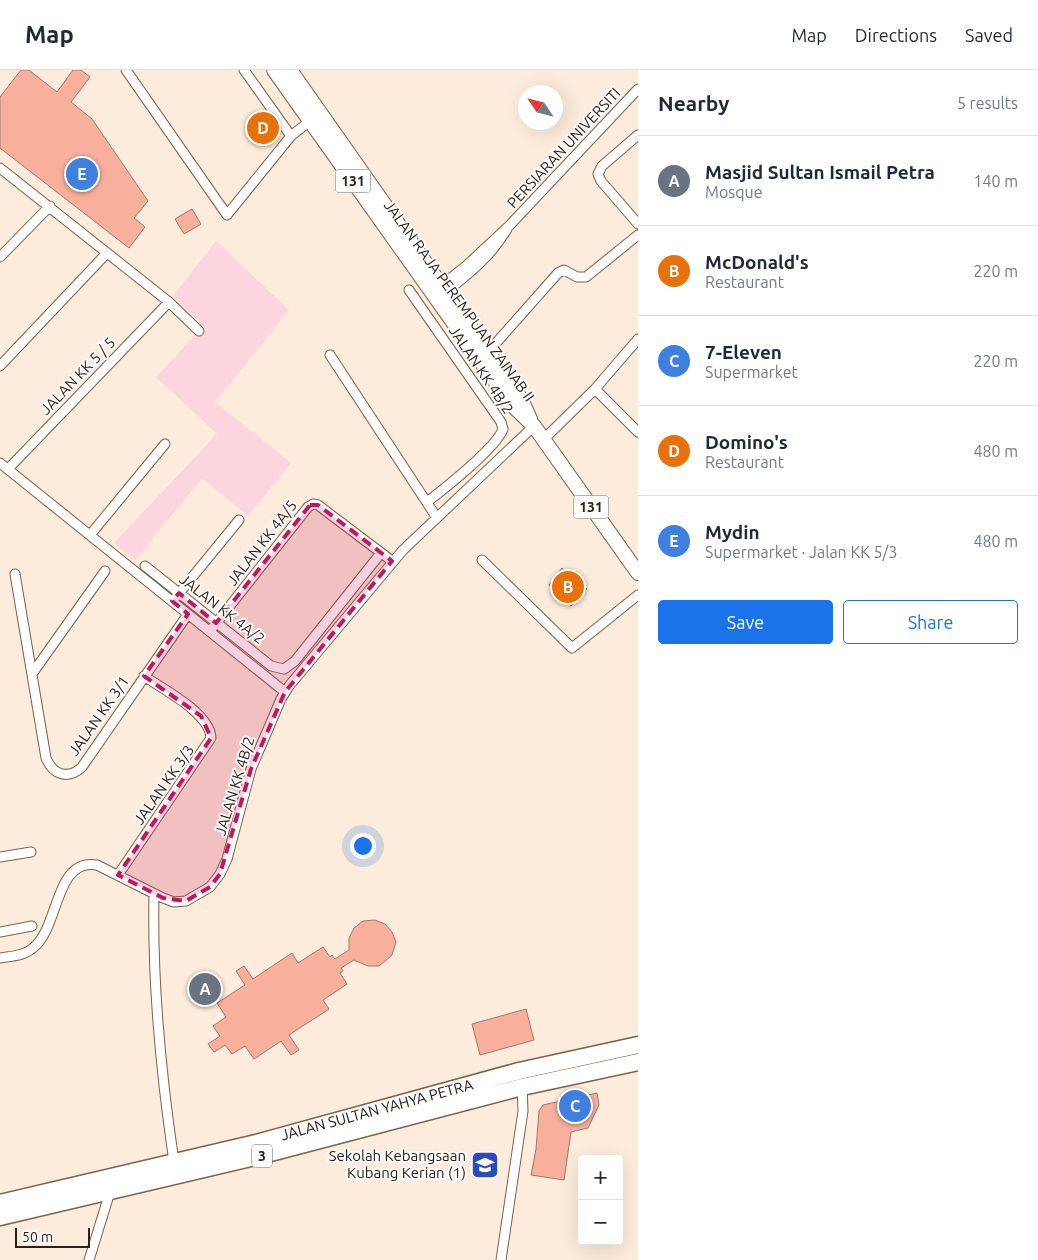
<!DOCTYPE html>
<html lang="en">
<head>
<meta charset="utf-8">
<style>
	body { margin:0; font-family:Ubuntu,sans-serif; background:#f2f2f3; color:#1f2937 }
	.controls { position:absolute; right:15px; bottom:15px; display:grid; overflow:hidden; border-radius:5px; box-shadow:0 5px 20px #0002 }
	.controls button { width:45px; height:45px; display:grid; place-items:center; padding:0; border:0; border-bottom:1px solid #e0e1e3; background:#fff; color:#1f2937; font:25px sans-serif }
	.compass { position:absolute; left:518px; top:15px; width:45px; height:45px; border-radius:50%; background:#fff; box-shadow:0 5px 20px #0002; rotate:305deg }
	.scale { position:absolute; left:15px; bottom:12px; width:75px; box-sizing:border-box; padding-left:5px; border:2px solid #2c2117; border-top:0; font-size:14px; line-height:18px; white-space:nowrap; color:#2c2117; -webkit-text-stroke:4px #fcfcfc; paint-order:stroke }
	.you { position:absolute; left:362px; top:775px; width:18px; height:18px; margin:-12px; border:4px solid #fff; border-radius:50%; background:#1a73e8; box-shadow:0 0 0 8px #1a73e833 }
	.badge { display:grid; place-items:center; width:32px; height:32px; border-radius:50%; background:#1a73e8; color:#fff; font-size:16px; font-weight:700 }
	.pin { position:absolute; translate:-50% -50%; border:2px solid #fff; box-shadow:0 1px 5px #0006 }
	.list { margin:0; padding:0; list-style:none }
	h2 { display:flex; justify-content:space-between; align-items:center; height:65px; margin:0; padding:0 20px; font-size:21px }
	h2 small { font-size:16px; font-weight:400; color:#747a83 }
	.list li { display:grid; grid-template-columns:32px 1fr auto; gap:15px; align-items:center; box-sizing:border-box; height:90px; padding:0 20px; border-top:1px solid #e0e1e3 }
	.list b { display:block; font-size:19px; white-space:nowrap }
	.list p { margin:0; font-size:16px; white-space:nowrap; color:#747a83 }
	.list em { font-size:16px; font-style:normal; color:#747a83 }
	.actions { display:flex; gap:10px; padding:15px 20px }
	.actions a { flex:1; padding:11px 0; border:1px solid #1a73e8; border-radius:5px; text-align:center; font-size:18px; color:#1a73e8 }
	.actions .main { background:#1a73e8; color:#fff }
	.map { position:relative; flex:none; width:638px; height:1190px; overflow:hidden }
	header { display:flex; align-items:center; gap:30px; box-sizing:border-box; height:70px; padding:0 25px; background:#fff; border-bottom:1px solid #e0e1e3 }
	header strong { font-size:24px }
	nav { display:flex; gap:28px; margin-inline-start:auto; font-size:18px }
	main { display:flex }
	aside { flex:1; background:#fff }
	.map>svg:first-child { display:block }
	.green { fill:#fdd5de }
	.building { fill:#f8b09d; stroke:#9d786e }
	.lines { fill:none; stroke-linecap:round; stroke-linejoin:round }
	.street-casing { stroke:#7a6248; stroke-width:11 }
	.primary-casing { stroke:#7a6248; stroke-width:16 }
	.highway-casing { stroke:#7a6248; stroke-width:19 }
	.street { stroke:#fff; stroke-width:9 }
	.primary { stroke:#fff; stroke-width:14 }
	.highway { stroke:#fff; stroke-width:16 }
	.marked { fill:#c2185b; fill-opacity:0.2; stroke:#c2185b; stroke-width:4; stroke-dasharray:10 6; stroke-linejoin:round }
	.labels { text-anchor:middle; stroke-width:4; stroke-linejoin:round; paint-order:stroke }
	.shield { fill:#fcfcfc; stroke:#6a635c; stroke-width:1 }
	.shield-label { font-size:14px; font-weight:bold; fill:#2c2117 }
	.street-label { font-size:15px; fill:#2c2117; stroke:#fcfcfc }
	.poi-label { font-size:15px; fill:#2c2117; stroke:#fcfcfc; text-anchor:end }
</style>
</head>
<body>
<header>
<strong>Map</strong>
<nav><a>Map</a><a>Directions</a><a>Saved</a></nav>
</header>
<main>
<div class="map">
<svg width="638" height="1190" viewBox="0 0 638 1190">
	<rect width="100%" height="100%" fill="#fdecdb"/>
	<!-- green -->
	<path class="green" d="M216,171L289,240L215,332L291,393L248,446L202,408L135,490L114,473L217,364L156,307L204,256L173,226Z"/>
	<!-- building -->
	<path class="building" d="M21,0H29L57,22L73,0H81L90,7L71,32L92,49L148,131L134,148L145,157L129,178L0,78V27Z
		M192,139L201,154L184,164L175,149Z
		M562,498L565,501L567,500L587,519L571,536L549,515Z
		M375,850L385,854L392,862L396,872L392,885L379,896H368L354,890L341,898L343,901L340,903L347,914L323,930L329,939L289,965L299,980L291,985L281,971L254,989L245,976L232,984L225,975L214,982L208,974L220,966L213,956L226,947L217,933L245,915L236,901L244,896L253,909L292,883L298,893L323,877L330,887L332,885L335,889L349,880V868L354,858L363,851Z
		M526,939L534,970L480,985L472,954Z
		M597,1023L599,1035L588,1058L571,1062L564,1110L531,1105L536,1079L539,1041L543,1035Z"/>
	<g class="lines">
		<!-- street casing -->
		<g class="street-casing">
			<path id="street" d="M126,0L227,145L291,66L310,51
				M244,0L291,66
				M638,65L602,96L598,104L601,111L638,154
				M0,98L169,232L199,261
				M0,187L50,136
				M438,218L466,196L510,155L638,19
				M409,220L501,352L503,359C497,377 444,419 427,432
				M443,224C466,206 492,186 507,159
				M488,282L558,203L564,200L577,207H586L638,165
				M330,285L437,448
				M0,296L107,183
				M595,319L638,362
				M543,370L595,319L638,269
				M0,393L285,622
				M8,399L169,232
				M90,465L165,374
				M482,490L572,578L638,525
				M145,496L271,596L284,599
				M15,504L46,688C53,705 68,710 82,697L188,544
				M176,527L239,450
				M210,561L308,437L313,434L318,435L392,491
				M284,599L295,591L381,483
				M32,604L105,501
				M0,787L31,782
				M118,805L211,668C210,643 164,620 144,606
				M154,824C152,913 161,1004 174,1092
				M0,862L32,856
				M0,888C12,886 24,886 33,878C60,857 54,788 97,795L163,828L174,832L186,831L210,817L220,804L227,789L251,699L281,629L289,616L403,480L534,356
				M89,1190L110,1122
				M501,1190L523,1041L522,1015"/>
		</g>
		<!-- primary casing -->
		<g class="primary-casing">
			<path id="primary" d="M274,0L512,335L534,356L638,503
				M290,0L521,329L530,349"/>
		</g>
		<!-- highway casing -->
		<g class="highway-casing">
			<path id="highway" d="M0,1133L256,1073L519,1001L638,975
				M0,1147L255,1087L522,1017L638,992"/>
		</g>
		<!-- street -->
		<use href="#street" class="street"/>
		<!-- primary -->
		<use href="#primary" class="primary"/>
		<!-- highway -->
		<use href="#highway" class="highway"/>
	</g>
	<!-- marked area -->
	<path class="marked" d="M310,435H318L392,491L285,622L251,699L220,804L210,817L186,831L163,828L118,805L211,668L201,646L144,606L188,544L172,531L179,523L216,553Z"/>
	<!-- icons -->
	<defs>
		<g id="school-square" transform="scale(1.4375)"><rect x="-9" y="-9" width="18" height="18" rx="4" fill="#2b4bbb" stroke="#fcfcfc"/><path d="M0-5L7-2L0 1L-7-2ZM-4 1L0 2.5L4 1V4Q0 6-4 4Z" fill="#fff"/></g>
	</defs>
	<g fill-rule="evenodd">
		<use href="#school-square" x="485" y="1095"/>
	</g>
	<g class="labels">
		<!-- shield labels -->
		<g class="shield">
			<rect x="335.5" y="99.5" width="35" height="23" rx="4"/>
			<rect x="573.5" y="425.5" width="35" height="23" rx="4"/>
			<rect x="252" y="1074.5" width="20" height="23" rx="4"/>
		</g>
		<g class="shield-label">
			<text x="353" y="116">131</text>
			<text x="591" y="442">131</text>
			<text x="262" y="1091">3</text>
		</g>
		<!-- street labels -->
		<g class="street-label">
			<text transform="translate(564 78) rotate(-47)" y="5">PERSIARAN UNIVERSITI</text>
			<text transform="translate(459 231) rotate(54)" y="5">JALAN RAJA PEREMPUAN ZAINAB II</text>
			<text transform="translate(481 300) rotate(56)" y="5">JALAN KK 4B/2</text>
			<text transform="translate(78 306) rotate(-46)" y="5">JALAN KK 5 / 5</text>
			<text transform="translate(262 473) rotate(-52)" y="5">JALAN KK 4A/5</text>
			<text transform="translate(222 539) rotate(38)" y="5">JALAN KK 4A/2</text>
			<text transform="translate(99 646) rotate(-55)" y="5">JALAN KK 3/1</text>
			<text transform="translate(164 715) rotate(-55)" y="5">JALAN KK 3/3</text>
			<text transform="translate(235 716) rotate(-73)" y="5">JALAN KK 4B/2</text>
			<text transform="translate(377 1040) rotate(-15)" y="5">JALAN SULTAN YAHYA PETRA</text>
		</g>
		<!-- poi labels -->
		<g class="poi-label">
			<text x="466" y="1091">Sekolah Kebangsaan<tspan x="466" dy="17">Kubang Kerian (1)</tspan></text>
		</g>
	</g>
</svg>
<div class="controls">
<button>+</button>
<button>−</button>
</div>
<svg class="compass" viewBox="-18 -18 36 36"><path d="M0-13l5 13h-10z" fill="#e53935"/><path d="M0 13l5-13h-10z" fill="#747a83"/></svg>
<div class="scale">50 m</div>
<div class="you"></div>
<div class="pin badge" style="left:205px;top:919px;background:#6b7280">A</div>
<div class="pin badge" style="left:568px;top:517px;background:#e8710a">B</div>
<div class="pin badge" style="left:575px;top:1036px;background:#3f7fe0">C</div>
<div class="pin badge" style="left:263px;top:58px;background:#e8710a">D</div>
<div class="pin badge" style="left:82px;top:104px;background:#3f7fe0">E</div>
</div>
<aside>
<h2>Nearby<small>5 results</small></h2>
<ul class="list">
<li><span class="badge" style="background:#6b7280">A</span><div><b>Masjid Sultan Ismail Petra</b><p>Mosque</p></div><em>140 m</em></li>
<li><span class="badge" style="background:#e8710a">B</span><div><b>McDonald's</b><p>Restaurant</p></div><em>220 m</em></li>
<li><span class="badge" style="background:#3f7fe0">C</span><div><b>7-Eleven</b><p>Supermarket</p></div><em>220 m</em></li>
<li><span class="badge" style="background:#e8710a">D</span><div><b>Domino's</b><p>Restaurant</p></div><em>480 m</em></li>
<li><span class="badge" style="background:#3f7fe0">E</span><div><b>Mydin</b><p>Supermarket · Jalan KK 5/3</p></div><em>480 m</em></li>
</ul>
<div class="actions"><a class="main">Save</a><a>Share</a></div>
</aside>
</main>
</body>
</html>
